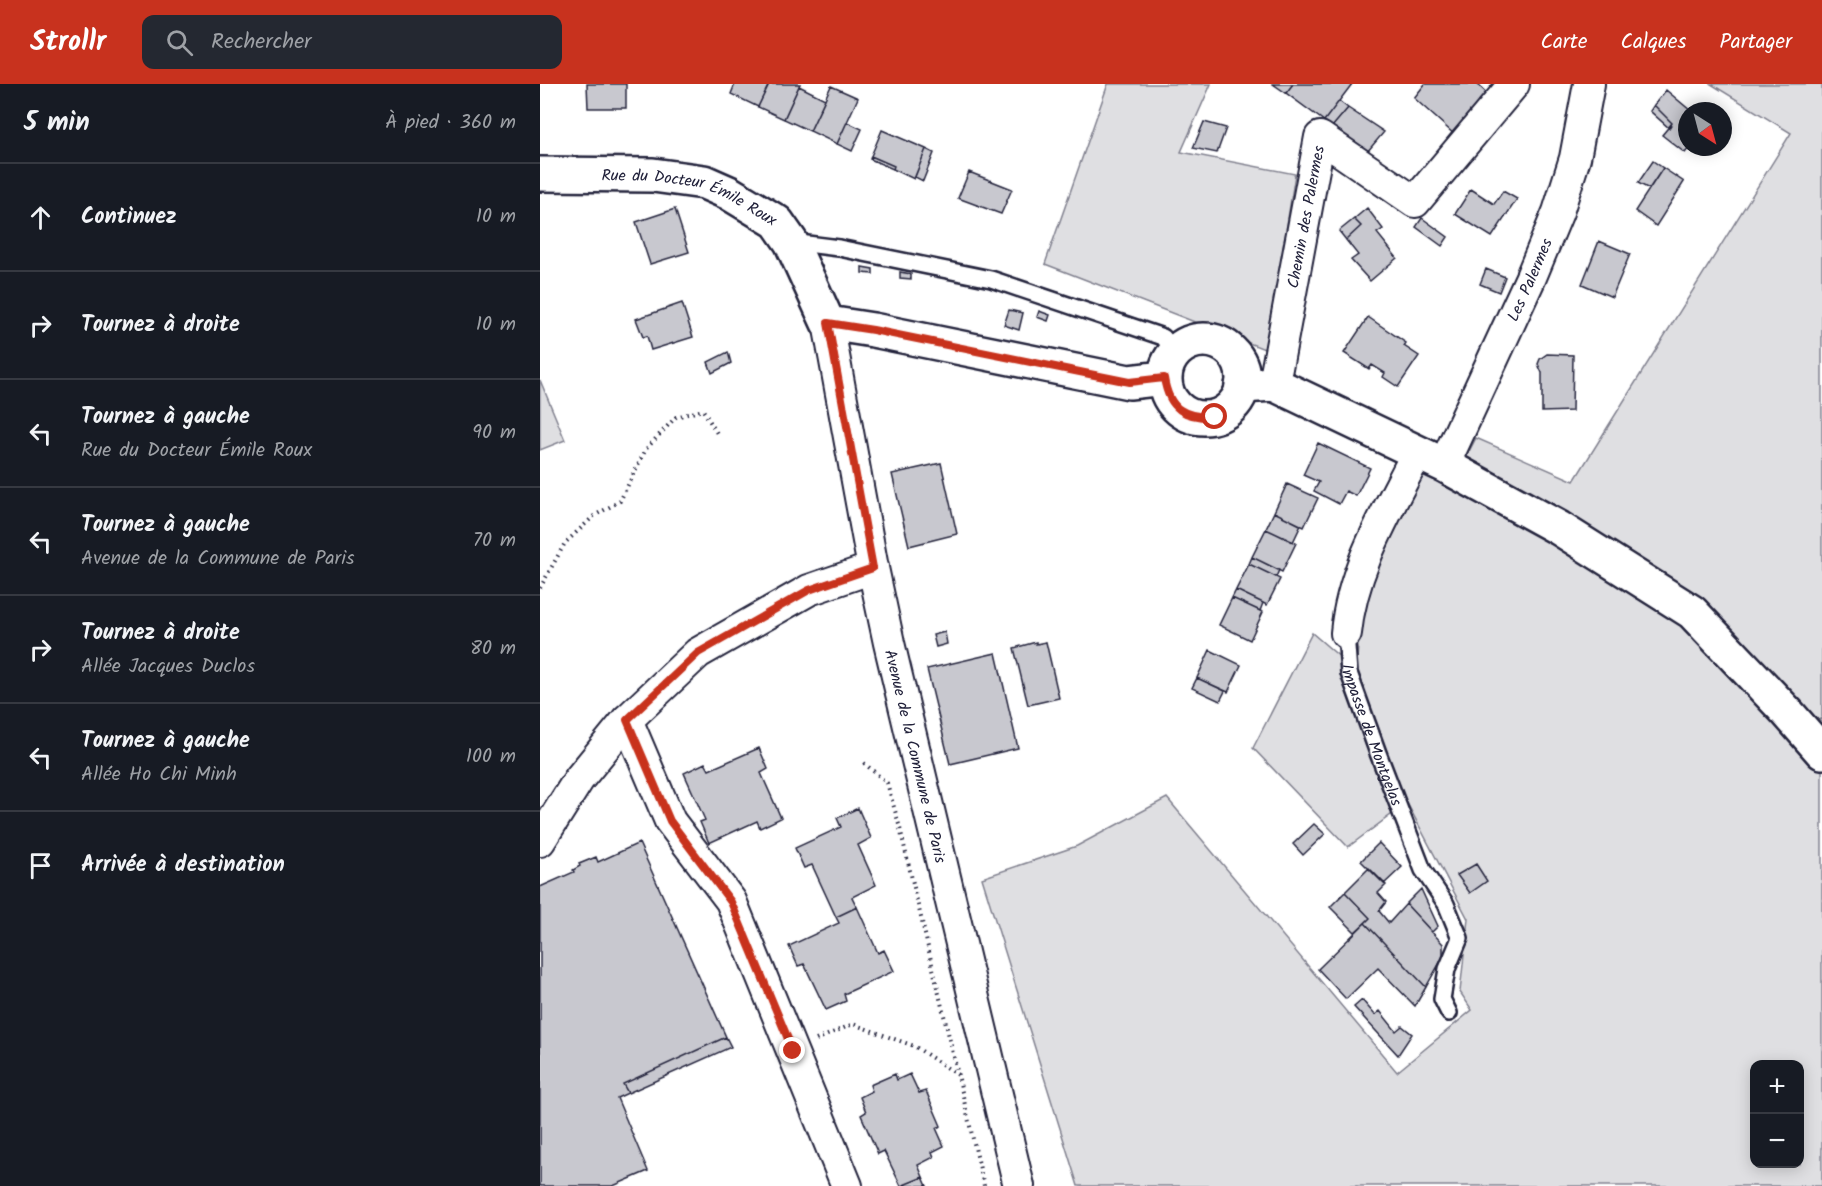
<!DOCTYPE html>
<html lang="fr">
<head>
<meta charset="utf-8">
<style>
	body { margin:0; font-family:Kalam,sans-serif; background:#242831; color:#f1f3f6 }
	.controls { position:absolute; right:18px; bottom:18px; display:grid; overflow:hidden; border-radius:12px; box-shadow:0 3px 15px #0003 }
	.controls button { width:54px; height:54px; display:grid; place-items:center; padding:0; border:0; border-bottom:2px solid #363941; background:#171b24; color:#f1f3f6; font:30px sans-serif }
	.compass { position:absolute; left:1138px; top:18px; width:54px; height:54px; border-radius:50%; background:#171b24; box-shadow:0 3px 15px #0003; rotate:144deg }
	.stop { position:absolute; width:18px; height:18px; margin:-14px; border:4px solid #c8321e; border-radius:50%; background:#fff }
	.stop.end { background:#c8321e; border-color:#fff; box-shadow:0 2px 6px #0008 }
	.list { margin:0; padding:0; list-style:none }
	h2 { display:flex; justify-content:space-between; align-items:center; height:78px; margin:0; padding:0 24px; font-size:26px }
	h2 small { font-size:20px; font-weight:400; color:#9ea1a6 }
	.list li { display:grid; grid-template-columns:39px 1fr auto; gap:18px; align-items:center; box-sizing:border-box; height:108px; padding:0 24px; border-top:2px solid #363941 }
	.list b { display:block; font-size:22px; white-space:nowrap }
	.list p { margin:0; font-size:20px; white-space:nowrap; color:#9ea1a6 }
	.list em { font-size:20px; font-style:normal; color:#9ea1a6 }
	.icon { flex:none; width:33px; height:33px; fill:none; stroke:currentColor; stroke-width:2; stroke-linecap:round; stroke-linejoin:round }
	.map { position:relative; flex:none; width:1282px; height:1102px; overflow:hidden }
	header { display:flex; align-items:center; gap:36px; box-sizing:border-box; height:84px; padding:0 30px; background:#c8321e; color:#fff }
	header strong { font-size:28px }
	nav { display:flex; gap:33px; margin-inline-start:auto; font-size:21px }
	.search { width:420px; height:54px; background:#242831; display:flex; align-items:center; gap:15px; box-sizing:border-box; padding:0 21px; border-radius:12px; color:#9ea1a6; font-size:22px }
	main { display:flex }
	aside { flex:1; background:#171b24 }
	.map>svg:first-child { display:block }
	.green { fill:#dfdfe2; stroke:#80808e; stroke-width:1.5; fill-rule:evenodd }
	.building { fill:#c8c8cf; stroke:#22223b; stroke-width:1.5 }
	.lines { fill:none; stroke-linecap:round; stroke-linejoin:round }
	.lane-casing { stroke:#22223b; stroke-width:20 }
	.street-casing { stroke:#22223b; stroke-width:34 }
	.secondary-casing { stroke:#22223b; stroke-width:38 }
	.path { stroke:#22223b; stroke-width:4; stroke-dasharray:1.5 4.5; stroke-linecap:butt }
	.lane { stroke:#fff; stroke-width:15 }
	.street { stroke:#fff; stroke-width:30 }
	.secondary { stroke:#fff; stroke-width:33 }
	.route { stroke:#c8321e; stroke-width:8 }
	.labels { text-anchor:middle; stroke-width:4.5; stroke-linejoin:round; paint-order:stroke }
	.street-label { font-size:16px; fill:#22223b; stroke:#fff }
</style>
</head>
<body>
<header>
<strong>Strollr</strong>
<div class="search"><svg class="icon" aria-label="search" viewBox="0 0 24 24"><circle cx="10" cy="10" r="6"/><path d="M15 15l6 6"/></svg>Rechercher</div>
<nav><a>Carte</a><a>Calques</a><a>Partager</a></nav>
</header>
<main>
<aside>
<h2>5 min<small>À pied · 360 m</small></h2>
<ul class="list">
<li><svg class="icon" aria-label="ahead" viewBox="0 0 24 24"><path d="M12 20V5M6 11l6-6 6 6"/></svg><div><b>Continuez</b></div><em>10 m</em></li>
<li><svg class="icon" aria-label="right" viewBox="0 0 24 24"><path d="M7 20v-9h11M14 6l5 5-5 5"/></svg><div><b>Tournez à droite</b></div><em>10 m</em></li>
<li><svg class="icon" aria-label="left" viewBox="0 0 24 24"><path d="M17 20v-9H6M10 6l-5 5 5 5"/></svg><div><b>Tournez à gauche</b><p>Rue du Docteur Émile Roux</p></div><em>90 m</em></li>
<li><svg class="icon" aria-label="left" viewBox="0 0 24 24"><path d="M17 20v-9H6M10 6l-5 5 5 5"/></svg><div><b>Tournez à gauche</b><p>Avenue de la Commune de Paris</p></div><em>70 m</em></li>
<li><svg class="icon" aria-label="right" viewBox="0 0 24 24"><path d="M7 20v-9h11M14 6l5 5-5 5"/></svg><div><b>Tournez à droite</b><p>Allée Jacques Duclos</p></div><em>80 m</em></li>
<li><svg class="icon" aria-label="left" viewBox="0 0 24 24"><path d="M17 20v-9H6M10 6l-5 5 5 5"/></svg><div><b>Tournez à gauche</b><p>Allée Ho Chi Minh</p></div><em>100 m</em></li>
<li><svg class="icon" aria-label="arrive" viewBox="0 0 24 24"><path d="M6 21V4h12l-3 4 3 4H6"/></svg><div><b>Arrivée à destination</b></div></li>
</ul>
</aside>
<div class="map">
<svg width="1282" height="1102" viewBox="0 0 1282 1102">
	<rect width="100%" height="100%" fill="#fff"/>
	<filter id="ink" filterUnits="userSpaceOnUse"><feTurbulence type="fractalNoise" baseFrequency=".0167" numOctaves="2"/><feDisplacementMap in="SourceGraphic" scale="12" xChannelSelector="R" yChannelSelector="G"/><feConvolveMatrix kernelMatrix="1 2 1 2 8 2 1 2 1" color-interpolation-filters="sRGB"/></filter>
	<g filter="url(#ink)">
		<!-- green -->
		<path class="green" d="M568,0H671L641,68L755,90L727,266L505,180Z
			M1171,0H1282V633L1279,636L1282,635V1102H538L442,794L537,762L627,714L857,988L932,926L920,908L928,835L867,719L808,763L713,664L772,549L816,587L822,513L883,389L910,404L936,354L1034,397L1251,49ZM1214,980H1260V1080H1214Z
			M0,296L25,356L0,366Z"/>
		<!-- building -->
		<path class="building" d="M47,0H86V24H48Z
			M195,0H229L218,23L191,10Z
			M229,0H260L244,35L218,23Z
			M733,0H753L746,9Z
			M753,0H812L784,37L746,9Z
			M885,0H937L951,13L916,52L874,14Z
			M259,2L285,15L270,47L244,35Z
			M291,2L318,14L297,60L270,47Z
			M1126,6L1151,27H1147V63H1150L1145,69L1122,51L1132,39L1114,21Z
			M799,17L808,24L792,43L784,37Z
			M1114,21L1132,39L1129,44L1110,27Z
			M808,24L844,48L827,68L792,43Z
			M307,38L322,45L312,67L297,60Z
			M664,38L686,44L677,69L653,64Z
			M342,46L386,65L374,95L353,85L354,82L331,72Z
			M386,65L394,69L383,97L375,93Z
			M331,72L354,82L353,85L330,75Z
			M1113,77L1123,84L1109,105L1098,99Z
			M1123,84L1144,98L1116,142L1095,127Z
			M429,88L472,105L461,130L418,114Z
			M931,105L954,120L963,107L977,115L952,153L915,130Z
			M827,124L843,145L837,149L857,174L830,197L811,176L818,171L806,156L821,142L814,135Z
			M135,125L149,168L110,180L96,138Z
			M882,134L908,153L902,162L876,143Z
			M814,135L821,142L806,156L799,147Z
			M1059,157L1090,170L1072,213L1042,200Z
			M322,183L333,185V190L322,189Z
			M946,185L965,193L959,208L940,200Z
			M360,188L371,190V195L360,194Z
			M142,219L153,253L111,266L107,252L103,253L96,235Z
			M469,226L483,229L479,246L464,241Z
			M499,227L510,231L508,237L497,233Z
			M828,233L866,259L864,262L879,272L858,303L843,293L845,289L832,281L829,285L804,269Z
			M188,268L191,279L172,289L168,278Z
			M1007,270L1033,271L1032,327L1002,328V289L998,280L1000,275Z
			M778,359L830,384L816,412L806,407L799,420L774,407L779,398L763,391Z
			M401,379L417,450L369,462L352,390Z
			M747,400L778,414L764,443L734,428Z
			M734,428L761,441L753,458L726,445Z
			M726,445L756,459L742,488L712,473Z
			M712,473L739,486L736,493L709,480Z
			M709,480L740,495L727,521L696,506Z
			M696,506L723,519L720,527L692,514Z
			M692,514L723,528L710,556L679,541Z
			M405,548L407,560L396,563L393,551Z
			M496,558V560L506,558L519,614L488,621L474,564Z
			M670,566L701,581L688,608L657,594Z
			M456,569L478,664L410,680L387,585Z
			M657,594L685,607L680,617L652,604Z
			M219,664L228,685L221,689L241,734L220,744L217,737L169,759L160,738L165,736L144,689L165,679L169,686Z
			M318,724L331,754L318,761L336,801L312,813L317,823L296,833L272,781L264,784L255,764L301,743L297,734Z
			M774,740L785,750L763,771L753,760Z
			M99,759L186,953L83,1000L88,1009L77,1014L108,1087L73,1102H0V803L34,788L33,786L40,782L39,780L56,773L58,778Z
			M839,759L862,783L844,800L821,777Z
			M936,780L947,797L930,809L917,791Z
			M829,784L846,801L838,809L846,818L839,827L849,839L866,820L903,860V873L886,903L825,839L830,834L805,808Z
			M881,805L898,842L892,848L866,820Z
			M805,808L830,834L815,848L790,823Z
			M317,823L338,869L344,866L354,887L304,910L306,917L286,926L264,880L258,882L249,862L299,839L296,833Z
			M825,839L886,903L875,922L838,884L806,915L778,885Z
			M822,916L835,931L840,927L856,947L862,942L872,950L858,971L814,923Z
			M186,953L191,963L88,1009L83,1000Z
			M355,990L357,996L370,990L379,1009L386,1007L401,1042L396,1044L404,1062L392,1068L394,1073L378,1081L383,1093L361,1102L344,1067L338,1070L321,1031L326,1028L320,1013L332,1007L330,1001Z
			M383,1093L387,1102H361Z"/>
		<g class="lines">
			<!-- lane casing -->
			<g class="lane-casing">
				<g id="lane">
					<path d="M251,158L299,164L451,195L623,253L636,268"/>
					<path id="s1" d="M806,549L809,589L838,669L883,786L906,820L920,854L907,885L902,915L909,929"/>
				</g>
			</g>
			<!-- street casing -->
			<g class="street-casing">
				<g id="street">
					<path id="s2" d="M288,239L333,484L349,559L479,1102"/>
					<path id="s3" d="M734,300L780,53L875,118L974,0"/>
					<path id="s4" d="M904,381L991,193L1018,128L1035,74L1049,0"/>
					<path d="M806,549C812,484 848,427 877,369"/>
					<path d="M87,636L130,737L191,817L307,1102"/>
					<path d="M0,757L39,695L87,636L158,569L269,506L333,484"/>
				</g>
			</g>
			<!-- secondary casing -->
			<g class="secondary-casing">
				<g id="secondary">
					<path id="s5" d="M0,90L113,91L164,98L189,109L237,138L251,158L288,239L333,246L589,298L624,294"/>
					<circle cx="664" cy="295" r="39"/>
					<path d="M702,302L734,300L904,381L1019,444L1152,528L1247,628L1282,668"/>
				</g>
			</g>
			<!-- path -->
			<path class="path" d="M0,504L25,459L54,432L80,417L106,365L136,333L163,326L178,351
				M324,679L347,699L360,744L418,991
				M276,956L313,940L374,962L418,991L444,1102"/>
			<!-- lane -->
			<use href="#lane" class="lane"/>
			<!-- street -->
			<use href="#street" class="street"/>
			<!-- secondary -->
			<use href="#secondary" class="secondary"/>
		</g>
	</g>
	<g class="lines" filter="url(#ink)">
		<!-- route -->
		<path class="route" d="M253,967L191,818L130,737L87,636L158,569L269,506L333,484L288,239L333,246L589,298L624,294C629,326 645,334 675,333"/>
	</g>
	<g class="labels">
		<!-- street labels -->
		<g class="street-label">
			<text dy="6" stroke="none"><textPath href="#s5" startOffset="154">Rue du Docteur Émile Roux</textPath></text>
			<text dy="6" stroke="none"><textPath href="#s3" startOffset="170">Chemin des Palermes</textPath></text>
			<text dy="6" stroke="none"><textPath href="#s4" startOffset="204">Les Palermes</textPath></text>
			<text dy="6" stroke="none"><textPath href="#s1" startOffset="106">Impasse de Montgelas</textPath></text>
			<text dy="6" stroke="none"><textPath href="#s2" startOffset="442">Avenue de la Commune de Paris</textPath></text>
		</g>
	</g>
</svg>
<div class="controls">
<button>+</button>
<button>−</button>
</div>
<svg class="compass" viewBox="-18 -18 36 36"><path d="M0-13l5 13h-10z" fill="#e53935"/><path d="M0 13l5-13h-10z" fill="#9ea1a6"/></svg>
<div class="stop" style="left:675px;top:333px"></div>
<div class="stop end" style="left:253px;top:967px"></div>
</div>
</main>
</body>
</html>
